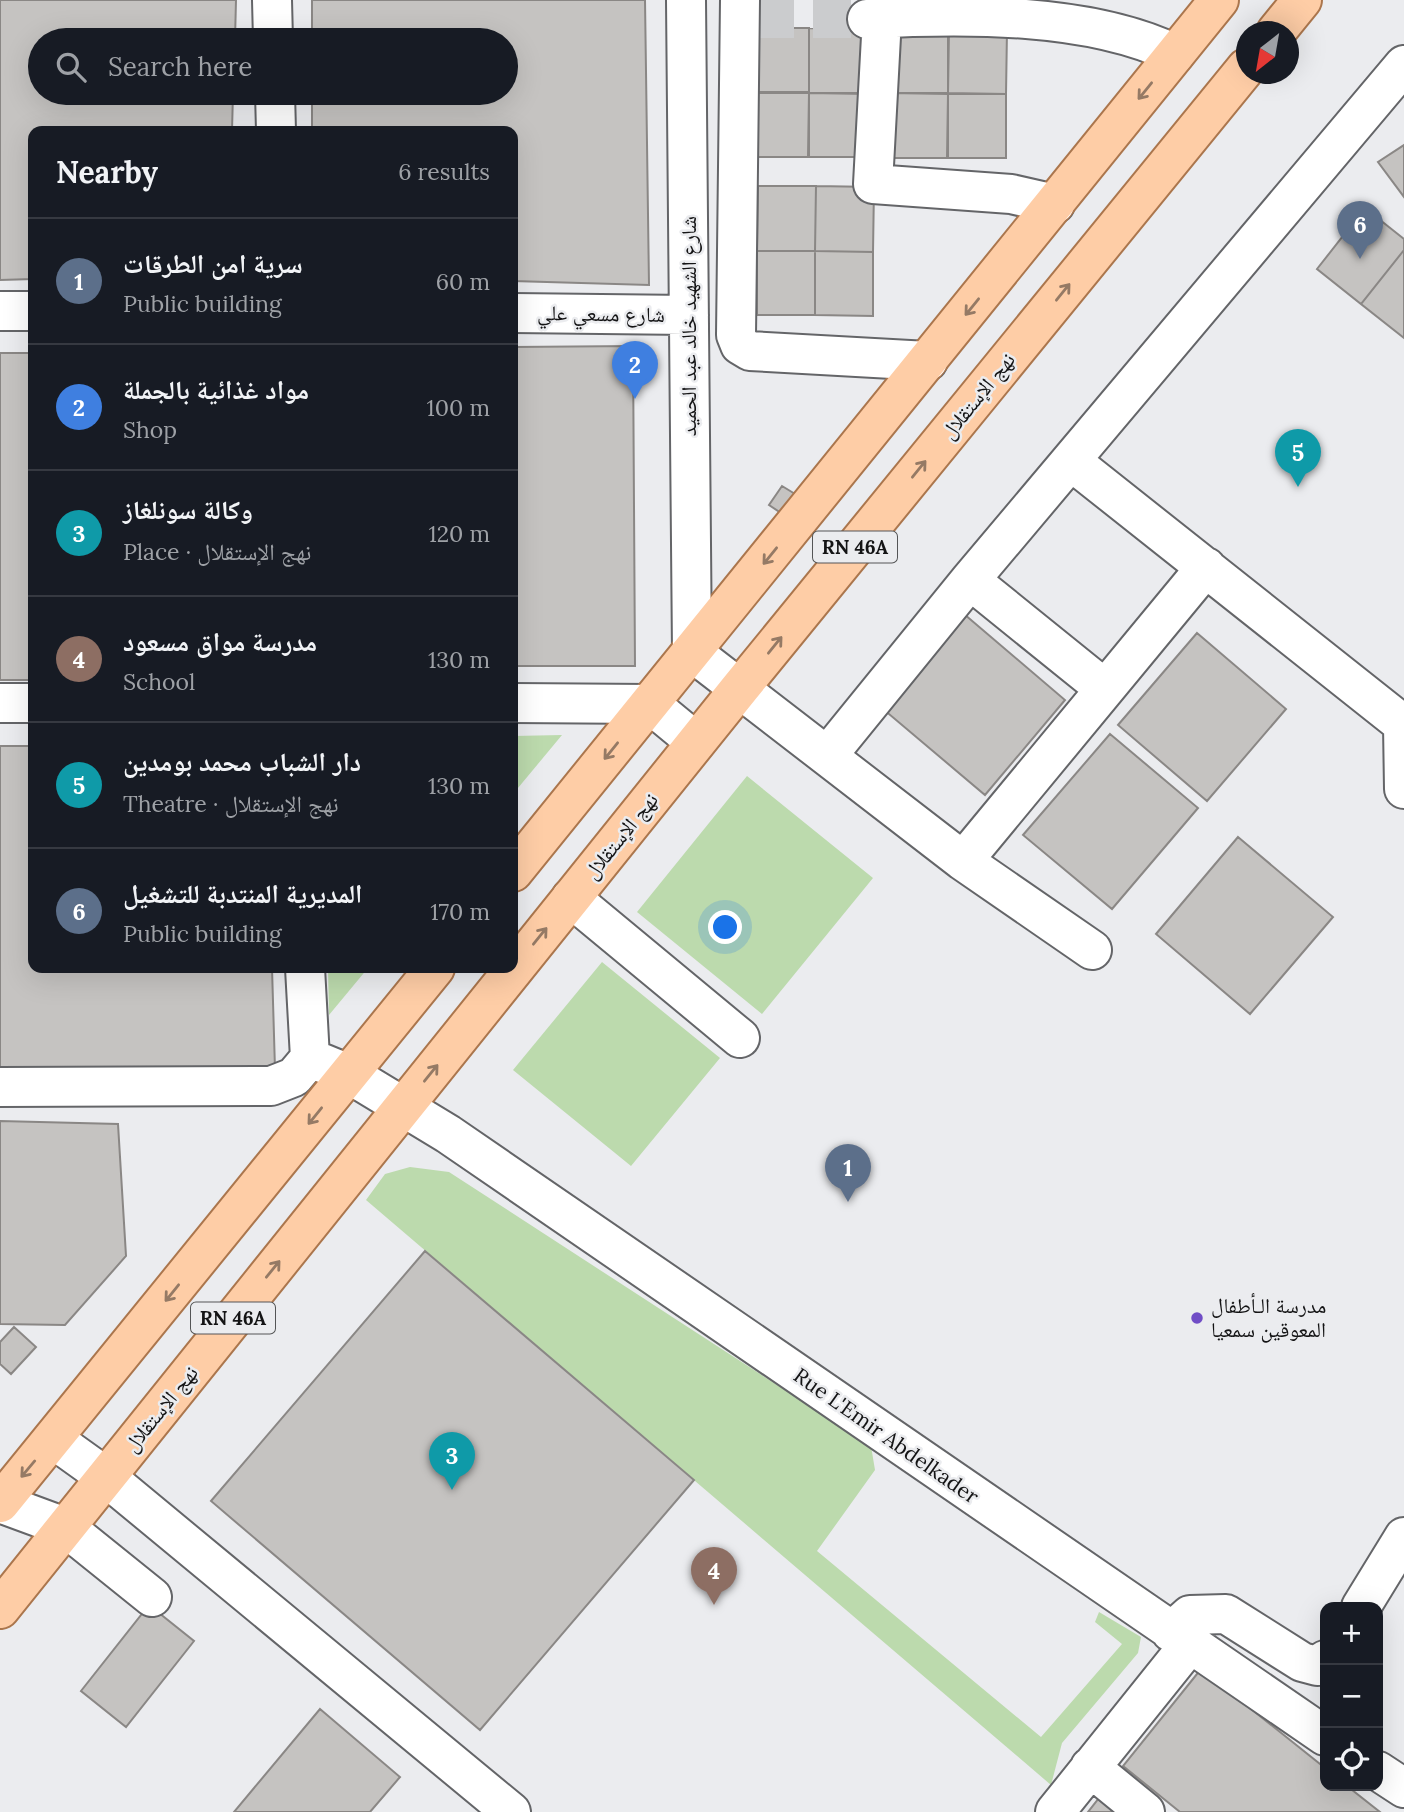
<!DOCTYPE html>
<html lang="en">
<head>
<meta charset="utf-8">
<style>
	body { margin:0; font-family:Lora,"Noto Naskh Arabic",serif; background:#20242c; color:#f1f3f6 }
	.controls { position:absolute; right:21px; bottom:21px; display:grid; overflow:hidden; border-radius:14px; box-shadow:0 7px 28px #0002 }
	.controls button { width:63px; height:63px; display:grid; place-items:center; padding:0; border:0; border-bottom:2px solid #363941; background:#171b24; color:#f1f3f6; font:35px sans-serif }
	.compass { position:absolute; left:1236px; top:21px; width:63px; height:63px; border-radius:50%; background:#171b24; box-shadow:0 7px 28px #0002; rotate:211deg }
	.you { position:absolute; left:726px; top:928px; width:24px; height:24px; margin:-18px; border:5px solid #fff; border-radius:50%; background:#1a73e8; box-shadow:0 0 0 10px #1a73e833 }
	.badge { display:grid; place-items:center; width:46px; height:46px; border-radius:50%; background:#1a73e8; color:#fff; font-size:23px; font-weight:700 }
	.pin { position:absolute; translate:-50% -58px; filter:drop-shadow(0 2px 4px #0008) }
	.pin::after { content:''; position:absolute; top:37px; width:24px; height:21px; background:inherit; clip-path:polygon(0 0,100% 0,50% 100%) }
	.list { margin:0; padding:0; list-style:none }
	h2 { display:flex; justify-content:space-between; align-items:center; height:91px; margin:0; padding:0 28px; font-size:30px }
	h2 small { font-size:23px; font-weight:400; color:#9ea1a6 }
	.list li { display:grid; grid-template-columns:46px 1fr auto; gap:21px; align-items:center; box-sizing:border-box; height:126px; padding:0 28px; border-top:2px solid #363941 }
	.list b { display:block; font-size:26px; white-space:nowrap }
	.list p { margin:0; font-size:23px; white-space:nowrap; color:#9ea1a6 }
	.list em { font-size:23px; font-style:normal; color:#9ea1a6 }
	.icon { flex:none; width:38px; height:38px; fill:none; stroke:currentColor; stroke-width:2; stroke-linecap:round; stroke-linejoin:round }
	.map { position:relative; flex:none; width:1404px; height:1812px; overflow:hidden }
	.search { position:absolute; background:#171b24; box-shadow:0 7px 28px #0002; left:28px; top:28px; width:490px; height:77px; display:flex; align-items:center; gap:18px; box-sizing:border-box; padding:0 24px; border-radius:38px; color:#9ea1a6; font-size:26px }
	.panel { position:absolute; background:#171b24; box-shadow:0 7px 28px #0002; left:28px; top:126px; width:490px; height:847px; border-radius:14px }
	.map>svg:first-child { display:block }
	.green { fill:#bcdaad }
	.building { fill:#c5c3c1; stroke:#8a8785; stroke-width:2 }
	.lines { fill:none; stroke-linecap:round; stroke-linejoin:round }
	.minor-tunnel { stroke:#cbccce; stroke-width:38; stroke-dasharray:38 19; stroke-linecap:butt }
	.minor-casing { stroke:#646568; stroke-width:42 }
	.major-casing { stroke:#ab764d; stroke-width:42 }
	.minor { stroke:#fff; stroke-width:38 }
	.major { stroke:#fecda6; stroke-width:38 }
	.oneway { stroke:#957a65 }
	.poi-dot { fill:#704dc6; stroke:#ebecef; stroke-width:2.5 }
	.labels { text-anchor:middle; stroke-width:5; stroke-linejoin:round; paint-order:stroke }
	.shield { fill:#ebecef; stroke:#545556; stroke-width:2 }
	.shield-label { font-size:19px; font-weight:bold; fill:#141415 }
	.street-label { font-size:21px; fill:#141415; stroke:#ebecef }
	.poi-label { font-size:21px; fill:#141415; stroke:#ebecef; text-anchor:start }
</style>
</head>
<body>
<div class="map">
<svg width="1404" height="1812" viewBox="0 0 1404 1812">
	<rect width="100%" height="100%" fill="#ebecef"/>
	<!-- green -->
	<path class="green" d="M562,735L513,794V736Z
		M747,776L873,878L762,1014L637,912Z
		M602,962L720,1058L631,1166L513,1070Z
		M328,968H368L329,1015Z
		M410,1167L449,1172L871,1446L875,1470L817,1551L1041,1737L1122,1644L1095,1622L1099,1612L1141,1637L1138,1653L1062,1743L1051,1785L366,1200L385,1174Z"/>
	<!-- building -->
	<path class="building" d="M0,0H236L235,40H40V93H233L232,131H33V279L0,280Z
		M312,0H645L649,285L513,281V131H312V93H506V40H312Z
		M751,28H809V92H751Z
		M809,28L867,29V93H809Z
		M890,29H948V93H890Z
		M949,29L1007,30L1006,94L948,93Z
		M751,93H809L808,157H751Z
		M809,93L867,94V157H809Z
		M890,93L948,94L947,158H890Z
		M948,94H1006V158H948Z
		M1404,145V197L1378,162Z
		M758,186H816L815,251H757Z
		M816,186L874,187L873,252L815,251Z
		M1365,208L1404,239V250L1361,304L1317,269Z
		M1404,250V338L1361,304Z
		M757,251H815V315H757Z
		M815,251L873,252V316L815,315Z
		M633,346L635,666H513V347Z
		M0,353H33V680H0Z
		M782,486L800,497L787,517L769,505Z
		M964,614L1065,700L985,795L883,709Z
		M1197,633L1286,709L1207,801L1118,725Z
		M1110,734L1198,808L1112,909L1023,835Z
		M0,746H33V968H272L275,1069L0,1071Z
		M1238,837L1333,917L1250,1014L1156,934Z
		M0,1121L118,1124L126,1256L65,1325L0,1324Z
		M425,1251L694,1480L480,1730L211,1501Z
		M14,1327L36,1347L11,1374L0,1364V1342Z
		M149,1605L194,1641L126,1727L81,1691Z
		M1201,1669L1325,1768V1786H1347L1380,1812H1180L1123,1766Z
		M320,1709L400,1777L370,1812H234Z
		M1099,1798L1116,1812H1088Z"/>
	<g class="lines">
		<!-- minor-tunnel -->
		<path class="minor-tunnel" d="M756,19H867"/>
		<!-- minor casing -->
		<g class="minor-casing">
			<path id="minor" d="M272,0L273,40
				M686,0L692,652L963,861L1092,950
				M740,0L736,335L740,345L750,351L928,361
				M882,18L873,184L1011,194L1055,204
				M867,19C961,14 1089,12 1175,54
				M275,93L276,131
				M0,311H33
				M513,313L689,315
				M1071,461L1404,725
				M970,580L1105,689
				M0,703H33
				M513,703L650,704L696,742
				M1403,725L1404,789
				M827,756L970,580L1404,65
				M963,861L1206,567
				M571,898L740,1038
				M305,968L310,1058
				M310,1058L349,1074L448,1134L1325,1736
				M0,1087L271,1086L294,1077L310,1058
				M53,1439L106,1477L511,1812
				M0,1503L65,1527L152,1597
				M1361,1607L1404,1537
				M1171,1632L1190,1615L1226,1614L1302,1662L1317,1666L1325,1660
				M1090,1767L1145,1812
				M1378,1771L1404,1788
				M1055,1812L1189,1645"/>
		</g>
		<!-- major casing -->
		<g class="major-casing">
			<path id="major" d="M1276,32L1302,0
				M513,872L1219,0
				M0,1503L435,968
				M0,1609L740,688L1246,68"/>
		</g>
		<!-- minor -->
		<use href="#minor" class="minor"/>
		<!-- major -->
		<use href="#major" class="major"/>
	</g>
	<!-- one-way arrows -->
	<defs><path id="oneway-shaft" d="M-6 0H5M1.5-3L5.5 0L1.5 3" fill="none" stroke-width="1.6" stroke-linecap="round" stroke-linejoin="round" transform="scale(1.75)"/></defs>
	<g class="oneway">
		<use href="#oneway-shaft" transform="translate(1145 91) rotate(129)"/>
		<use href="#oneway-shaft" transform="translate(1063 292) rotate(-51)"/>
		<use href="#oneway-shaft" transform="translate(972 307) rotate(129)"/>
		<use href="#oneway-shaft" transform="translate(919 469) rotate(-51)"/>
		<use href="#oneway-shaft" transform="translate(770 556) rotate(129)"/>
		<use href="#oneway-shaft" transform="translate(775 645) rotate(-51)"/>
		<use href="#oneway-shaft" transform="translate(611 751) rotate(129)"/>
		<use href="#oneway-shaft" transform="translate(540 936) rotate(-51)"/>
		<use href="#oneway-shaft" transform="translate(431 1073) rotate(-51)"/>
		<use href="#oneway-shaft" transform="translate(315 1116) rotate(129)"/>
		<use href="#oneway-shaft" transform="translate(273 1269) rotate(-51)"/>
		<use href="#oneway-shaft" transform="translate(172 1293) rotate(129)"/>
		<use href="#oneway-shaft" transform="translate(28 1469) rotate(130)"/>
	</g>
	<!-- markers -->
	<circle class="poi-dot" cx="1197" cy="1318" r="7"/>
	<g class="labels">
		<!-- shield labels -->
		<g class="shield">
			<rect x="813" y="531.5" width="84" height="31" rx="5"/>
			<rect x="191" y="1302.5" width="84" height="31" rx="5"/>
		</g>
		<g class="shield-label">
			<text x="855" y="554">RN 46A</text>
			<text x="233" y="1325">RN 46A</text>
		</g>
		<!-- street labels -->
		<g class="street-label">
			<text transform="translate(601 314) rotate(1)" y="7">شارع مسعي علي</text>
			<text transform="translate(689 326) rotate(-90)" y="7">شارع الشهيد خالد عبد الحميد</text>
			<text transform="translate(978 396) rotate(-51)" y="7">نهج الإستقلال</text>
			<text transform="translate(621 836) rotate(-51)" y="7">نهج الإستقلال</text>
			<text transform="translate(161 1409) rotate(-51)" y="7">نهج الإستقلال</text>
			<text transform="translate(886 1436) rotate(35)" y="7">Rue L'Emir Abdelkader</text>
		</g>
		<!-- poi labels -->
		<g class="poi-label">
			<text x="1211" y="1313">مدرسة الـأطفال<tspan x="1211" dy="24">المعوقين سمعيا</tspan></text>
		</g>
	</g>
</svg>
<div class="controls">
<button>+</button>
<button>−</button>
<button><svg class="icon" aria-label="locate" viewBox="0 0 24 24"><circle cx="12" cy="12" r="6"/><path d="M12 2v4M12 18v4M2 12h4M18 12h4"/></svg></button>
</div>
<svg class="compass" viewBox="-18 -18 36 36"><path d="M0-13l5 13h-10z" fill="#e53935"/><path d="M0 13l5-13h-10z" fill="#9ea1a6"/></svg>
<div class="you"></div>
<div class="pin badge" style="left:848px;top:1202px;background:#5c6f8a">1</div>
<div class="pin badge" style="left:635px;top:399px;background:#3f7fe0">2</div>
<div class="pin badge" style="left:452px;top:1490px;background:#0f9aa8">3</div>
<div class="pin badge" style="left:714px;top:1605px;background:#8d6e63">4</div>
<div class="pin badge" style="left:1298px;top:487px;background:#0f9aa8">5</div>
<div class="pin badge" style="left:1360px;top:259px;background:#5c6f8a">6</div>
<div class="search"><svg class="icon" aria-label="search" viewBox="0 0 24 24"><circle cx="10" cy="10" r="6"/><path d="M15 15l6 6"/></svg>Search here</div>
<section class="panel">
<h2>Nearby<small>6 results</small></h2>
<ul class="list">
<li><span class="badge" style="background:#5c6f8a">1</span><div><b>سرية امن الطرقات</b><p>Public building</p></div><em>60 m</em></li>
<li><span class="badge" style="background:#3f7fe0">2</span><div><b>مواد غذائية بالجملة</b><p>Shop</p></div><em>100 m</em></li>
<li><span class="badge" style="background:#0f9aa8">3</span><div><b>وكالة سونلغاز</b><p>Place · نهج الإستقلال</p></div><em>120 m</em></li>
<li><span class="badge" style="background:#8d6e63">4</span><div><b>مدرسة مواق مسعود</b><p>School</p></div><em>130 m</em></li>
<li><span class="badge" style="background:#0f9aa8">5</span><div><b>دار الشباب محمد بومدين</b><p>Theatre · نهج الإستقلال</p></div><em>130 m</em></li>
<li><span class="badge" style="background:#5c6f8a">6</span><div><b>المديرية المنتدبة للتشغيل</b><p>Public building</p></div><em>170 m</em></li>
</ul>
</section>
</div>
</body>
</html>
